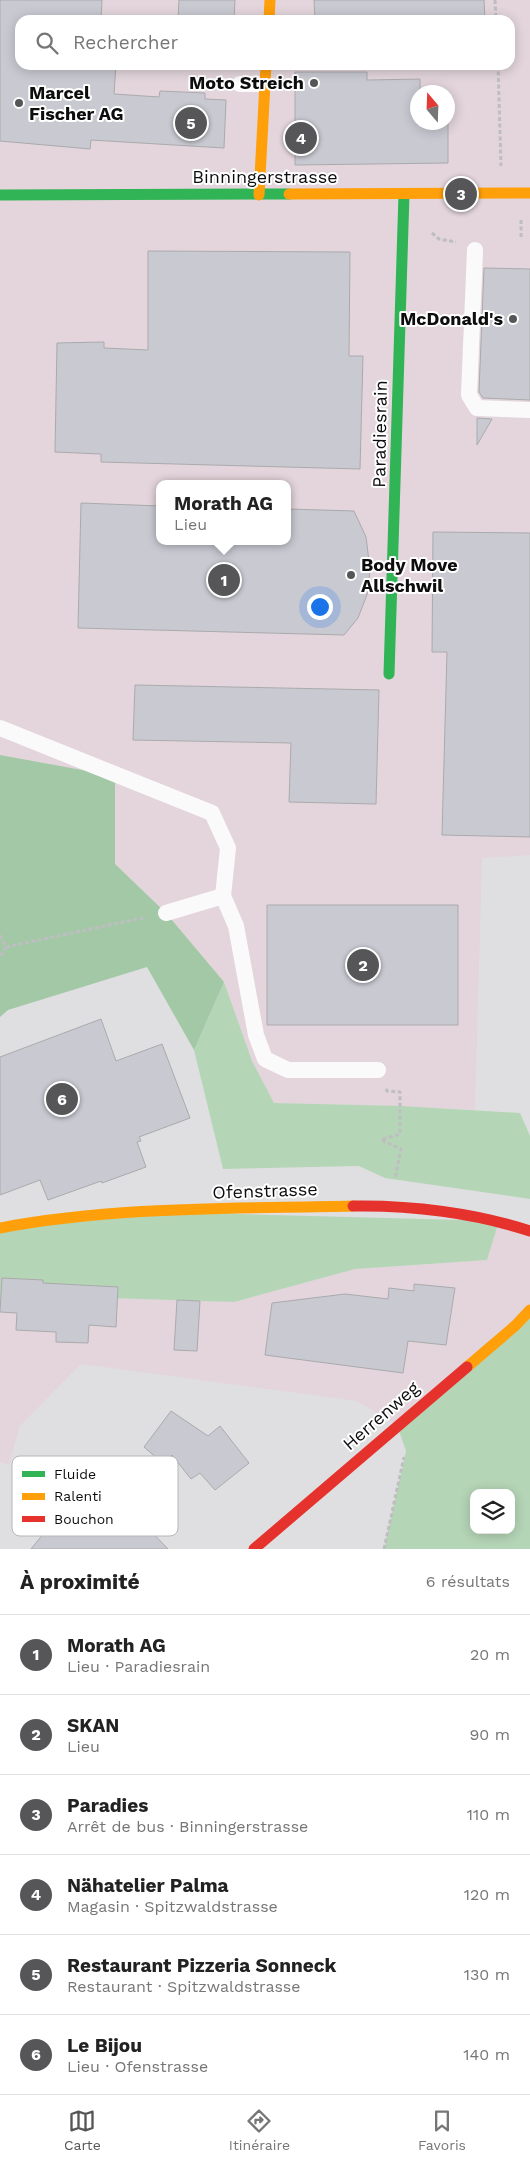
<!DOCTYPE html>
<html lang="fr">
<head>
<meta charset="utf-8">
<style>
	body { margin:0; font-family:"Work Sans",sans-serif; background:#f6f6f6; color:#222 }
	.controls { position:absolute; right:15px; bottom:15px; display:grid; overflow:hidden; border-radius:10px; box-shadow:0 2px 12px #0003 }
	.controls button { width:45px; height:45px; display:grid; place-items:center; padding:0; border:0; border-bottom:1px solid #e0e0e0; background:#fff; color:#222; font:25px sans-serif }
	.compass { position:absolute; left:410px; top:85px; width:45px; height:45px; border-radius:50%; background:#fff; box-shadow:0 2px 12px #0003; rotate:341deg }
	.you { position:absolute; left:319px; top:606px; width:18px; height:18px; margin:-12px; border:4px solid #fff; border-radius:50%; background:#1a73e8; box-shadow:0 0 0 8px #1a73e833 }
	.badge { display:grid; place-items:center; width:32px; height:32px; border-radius:50%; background:#565658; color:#fff; font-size:16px; font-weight:700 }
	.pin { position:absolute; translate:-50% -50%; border:2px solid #fff; box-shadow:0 1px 5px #0006 }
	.popup { position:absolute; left:156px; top:480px; width:135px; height:65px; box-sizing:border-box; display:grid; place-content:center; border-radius:10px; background:#fff; filter:drop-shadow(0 1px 4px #0005); font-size:16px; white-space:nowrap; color:#767676 }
	.popup b { font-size:19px; color:#222 }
	.popup::after { content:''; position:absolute; left:50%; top:100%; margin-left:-10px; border:10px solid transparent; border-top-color:#fff }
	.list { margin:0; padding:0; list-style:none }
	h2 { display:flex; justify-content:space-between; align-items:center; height:65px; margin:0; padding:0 20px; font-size:21px }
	h2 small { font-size:16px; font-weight:400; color:#767676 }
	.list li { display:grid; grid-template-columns:32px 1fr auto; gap:15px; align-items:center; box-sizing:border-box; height:80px; padding:0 20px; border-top:1px solid #e0e0e0 }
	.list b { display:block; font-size:19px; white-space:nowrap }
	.list p { margin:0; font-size:16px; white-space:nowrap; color:#767676 }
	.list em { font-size:16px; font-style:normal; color:#767676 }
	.icon { flex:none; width:28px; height:28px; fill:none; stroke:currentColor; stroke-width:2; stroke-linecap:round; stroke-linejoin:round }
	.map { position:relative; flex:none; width:530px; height:1549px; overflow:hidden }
	.search { position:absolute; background:#fff; box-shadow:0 2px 12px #0003; left:15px; right:15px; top:15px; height:55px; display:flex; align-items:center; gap:12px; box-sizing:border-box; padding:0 18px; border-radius:15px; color:#767676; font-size:19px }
	.sheet { height:545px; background:#fff }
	nav { display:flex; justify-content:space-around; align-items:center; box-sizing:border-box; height:70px; border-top:1px solid #e0e0e0; background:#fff; font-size:14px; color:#767676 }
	nav a { display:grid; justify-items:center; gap:2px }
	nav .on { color:#565658 }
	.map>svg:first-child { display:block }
	.commercial { fill:#e3d5db; fill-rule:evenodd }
	.green { fill:#b5d5b7; fill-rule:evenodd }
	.forest { fill:#a3c8a6 }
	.building { fill:#c9c9d2; stroke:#aaaaac }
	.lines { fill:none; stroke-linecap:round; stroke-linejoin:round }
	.path { stroke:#bebec0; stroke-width:3; stroke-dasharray:4 2.5; stroke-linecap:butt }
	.lane { stroke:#fafafa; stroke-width:16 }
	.fast { stroke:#30b455; stroke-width:11 }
	.slow { stroke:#ff9f0a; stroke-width:11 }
	.jam { stroke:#e5322d; stroke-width:11 }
	.poi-dot { fill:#565658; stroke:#fff; stroke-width:2 }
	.labels { text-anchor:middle; stroke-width:4; stroke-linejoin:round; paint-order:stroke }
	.poi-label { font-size:18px; font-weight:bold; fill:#0d0d0e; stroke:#fff; text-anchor:end }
	.street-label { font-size:18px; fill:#0d0d0e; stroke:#fff }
	.key { fill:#fff; stroke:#b6b6b7; stroke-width:1 }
	.key-label { font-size:14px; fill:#0d0d0e }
</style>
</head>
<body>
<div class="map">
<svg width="530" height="1549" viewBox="0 0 530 1549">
	<rect width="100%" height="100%" fill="#dfdfe1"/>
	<!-- commercial -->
	<path class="commercial" d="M0,0H530V855L482,858L475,1110L402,1106L274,1103L252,1061L224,982L166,913L115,864V776L0,755ZM20,20H510V65H20ZM418,92H448V122H418ZM160,484H288V541H160Z
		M499,1221L530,1231V1310L397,1425L357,1401L81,1364L20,1426L9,1465L0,1462V1307L78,1297L234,1302L355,1269L487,1260Z"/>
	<!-- green -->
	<path class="green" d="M224,982L252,1061L274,1103L402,1106L520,1113L530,1136V1199L385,1178L359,1166L223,1169L194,1050Z
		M128,1211L499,1221L487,1260L355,1269L234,1302L78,1297L0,1307V1228Z
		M530,1310V1549H384L406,1451L397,1425ZM474,1493H511V1530H474Z"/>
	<!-- forest -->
	<path class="forest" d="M0,755L115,776V864L166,913L224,982L194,1050L147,967L8,1010L0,1017Z"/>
	<!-- building -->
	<path class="building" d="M0,0H102L101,20H20V65H116L114,94L159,97L160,91L205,93V99L226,100L224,148L91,140L90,149L0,141Z
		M179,0H235L234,20H178Z
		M314,0H484L485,19L315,20Z
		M295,72H367V80L420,79V92H418V122H448V111V163L295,165Z
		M148,251L350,252L349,356H363L360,469L101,462V454L55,452L57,343L104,342V348L148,350Z
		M484,268L530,269V400L483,398L479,392Z
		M477,418L492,419L477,445Z
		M81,503L160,506V541H288V509L354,511L366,537L370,569L368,592L358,618L344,635L78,628Z
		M433,532L530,533V837L442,835L447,652H432Z
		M135,685L379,690L376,804L289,802L291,743L133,740Z
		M267,905H458V1025H267Z
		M101,1019L116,1061L162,1044L190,1118L139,1137L141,1141L137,1142L146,1167L102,1183L101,1181L48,1200L40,1180L0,1195V1057Z
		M2,1278L43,1280V1283L118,1287L116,1327L89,1325L88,1343L56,1342V1332L16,1330L17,1313L0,1312Z
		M414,1284L455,1288L446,1345L408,1341L403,1373L265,1355L272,1303L345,1294L388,1299L389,1288L414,1291Z
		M177,1300L200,1301L197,1351L174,1350Z
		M171,1411L208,1436L220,1426L249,1463L215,1490L200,1473L191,1479L172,1455L165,1465L144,1447Z
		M101,1490L143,1523L168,1549H31L57,1517L71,1528Z"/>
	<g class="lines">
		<!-- path -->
		<path class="path" d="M495,0L496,20
			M498,65L501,166
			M432,233L439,239L456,242
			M521,237V220
			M0,935L6,947L0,957
			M6,947L147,917
			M386,1089L387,1091L400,1092V1134L381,1140L401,1149L395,1179
			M384,1549L404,1457"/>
		<!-- lane -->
		<path class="lane" d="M240,84H265
			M475,250L469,395L477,408L530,410
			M0,728L212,813L228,848L223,896L166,913
			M223,896L236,926L256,1035L265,1059L288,1070H378"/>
		<!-- fast -->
		<path class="fast" d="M0,195L289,194
			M389,674L404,194"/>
		<!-- slow -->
		<path class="slow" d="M269,20L270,0
			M289,194L530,193
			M259,195L266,65
			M0,1228C116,1206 235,1209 353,1206
			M467,1367L516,1325L530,1310"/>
		<!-- jam -->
		<path class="jam" d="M353,1206C411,1205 475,1213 530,1231
			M254,1549L467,1367"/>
	</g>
	<!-- markers -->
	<g class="poi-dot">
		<circle cx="314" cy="83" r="5"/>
		<circle cx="19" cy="103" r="5"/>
		<circle cx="513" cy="319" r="5"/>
		<circle cx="351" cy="575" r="5"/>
	</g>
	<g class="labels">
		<!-- poi labels -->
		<g class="poi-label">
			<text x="304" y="89">Moto Streich</text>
			<text x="29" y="99" text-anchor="start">Marcel<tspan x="29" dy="21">Fischer AG</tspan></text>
			<text x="503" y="325">McDonald's</text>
			<text x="361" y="571" text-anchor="start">Body Move<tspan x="361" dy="21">Allschwil</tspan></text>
		</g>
		<!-- street labels -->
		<g class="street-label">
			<text x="265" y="183">Binningerstrasse</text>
			<text transform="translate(380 434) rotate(-89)" y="6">Paradiesrain</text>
			<text transform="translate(265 1191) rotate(-2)" y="6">Ofenstrasse</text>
			<text transform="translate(381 1416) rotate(-41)" y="6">Herrenweg</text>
		</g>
	</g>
	<!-- legend -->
	<rect x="12" y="1456" width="166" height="80" rx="8" class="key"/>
	<rect x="22" y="1471" width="23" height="6" fill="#30b455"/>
	<rect x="22" y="1493" width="23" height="7" fill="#ff9f0a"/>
	<rect x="22" y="1516" width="23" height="6" fill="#e5322d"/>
	<g class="key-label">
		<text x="54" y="1479">Fluide</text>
		<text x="54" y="1501">Ralenti</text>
		<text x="54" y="1524">Bouchon</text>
	</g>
</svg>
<div class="controls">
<button><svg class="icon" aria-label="layers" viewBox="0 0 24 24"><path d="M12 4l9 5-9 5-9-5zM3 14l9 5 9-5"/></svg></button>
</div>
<svg class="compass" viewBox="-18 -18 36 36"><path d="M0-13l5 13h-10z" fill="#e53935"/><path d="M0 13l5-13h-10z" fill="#767676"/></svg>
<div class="you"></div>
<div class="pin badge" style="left:224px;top:580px">1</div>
<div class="popup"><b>Morath AG</b>Lieu</div>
<div class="pin badge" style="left:363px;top:965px">2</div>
<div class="pin badge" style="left:461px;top:194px">3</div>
<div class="pin badge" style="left:301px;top:138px">4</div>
<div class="pin badge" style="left:191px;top:123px">5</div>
<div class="pin badge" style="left:62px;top:1099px">6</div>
<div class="search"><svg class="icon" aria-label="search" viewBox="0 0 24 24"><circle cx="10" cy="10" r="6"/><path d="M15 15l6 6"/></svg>Rechercher</div>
</div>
<section class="sheet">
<h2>À proximité<small>6 résultats</small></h2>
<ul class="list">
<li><span class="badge">1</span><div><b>Morath AG</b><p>Lieu · Paradiesrain</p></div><em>20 m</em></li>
<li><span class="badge">2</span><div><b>SKAN</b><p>Lieu</p></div><em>90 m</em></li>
<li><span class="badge">3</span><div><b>Paradies</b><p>Arrêt de bus · Binningerstrasse</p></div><em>110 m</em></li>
<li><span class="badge">4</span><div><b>Nähatelier Palma</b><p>Magasin · Spitzwaldstrasse</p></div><em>120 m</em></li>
<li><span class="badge">5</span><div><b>Restaurant Pizzeria Sonneck</b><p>Restaurant · Spitzwaldstrasse</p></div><em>130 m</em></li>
<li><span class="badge">6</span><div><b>Le Bijou</b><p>Lieu · Ofenstrasse</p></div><em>140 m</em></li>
</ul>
</section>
<nav>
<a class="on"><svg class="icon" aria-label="map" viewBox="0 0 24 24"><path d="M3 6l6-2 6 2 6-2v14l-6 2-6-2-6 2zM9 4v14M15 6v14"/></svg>Carte</a>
<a><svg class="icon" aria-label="directions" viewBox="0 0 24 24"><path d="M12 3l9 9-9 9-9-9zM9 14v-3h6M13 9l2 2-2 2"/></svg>Itinéraire</a>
<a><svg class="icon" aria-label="saved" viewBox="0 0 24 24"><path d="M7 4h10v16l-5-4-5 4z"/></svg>Favoris</a>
</nav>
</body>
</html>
